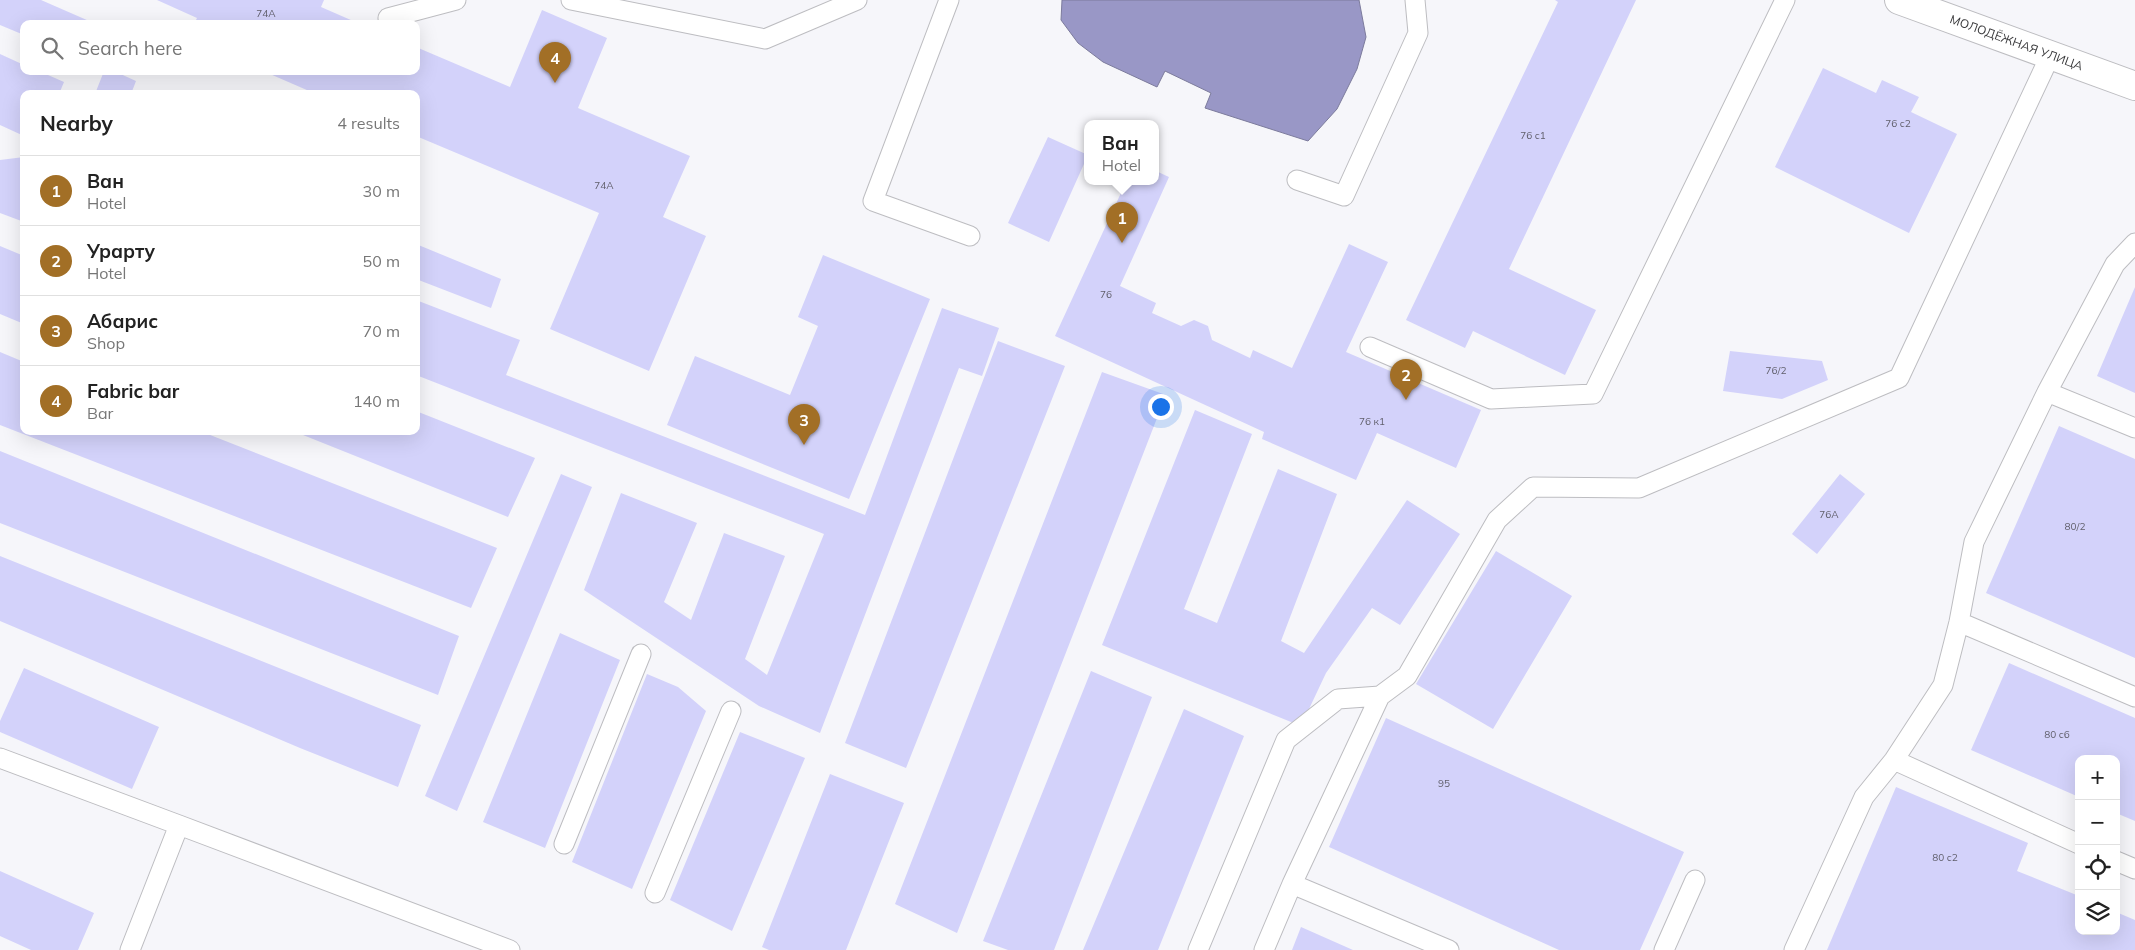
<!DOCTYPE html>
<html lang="en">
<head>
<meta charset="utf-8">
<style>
	body { margin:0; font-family:Mulish,sans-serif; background:#f2f2f2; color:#222 }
	.controls { position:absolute; right:15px; bottom:15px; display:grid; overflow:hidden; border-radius:10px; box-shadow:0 5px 20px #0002 }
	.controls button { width:45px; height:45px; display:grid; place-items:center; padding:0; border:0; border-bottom:1px solid #e0e0e0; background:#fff; color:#222; font:25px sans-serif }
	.you { position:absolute; left:1160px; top:406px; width:18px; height:18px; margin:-12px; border:4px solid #fff; border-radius:50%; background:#1a73e8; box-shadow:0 0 0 8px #1a73e833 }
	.badge { display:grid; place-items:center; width:32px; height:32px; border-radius:50%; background:#a26f26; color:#fff; font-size:16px; font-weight:700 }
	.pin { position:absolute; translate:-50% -41px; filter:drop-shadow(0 1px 2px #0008) }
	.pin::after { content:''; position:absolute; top:26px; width:18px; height:15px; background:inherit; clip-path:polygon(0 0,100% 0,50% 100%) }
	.popup { position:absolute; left:1084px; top:120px; width:75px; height:65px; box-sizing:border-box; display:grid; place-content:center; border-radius:10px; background:#fff; filter:drop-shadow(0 1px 4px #0005); font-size:16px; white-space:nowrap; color:#767676 }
	.popup b { font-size:19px; color:#222 }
	.popup::after { content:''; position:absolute; left:50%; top:100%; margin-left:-10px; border:10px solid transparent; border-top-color:#fff }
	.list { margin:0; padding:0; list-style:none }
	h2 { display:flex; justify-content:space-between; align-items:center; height:65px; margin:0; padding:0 20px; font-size:21px }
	h2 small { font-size:16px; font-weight:400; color:#767676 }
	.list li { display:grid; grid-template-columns:32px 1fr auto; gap:15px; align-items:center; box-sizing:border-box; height:70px; padding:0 20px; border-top:1px solid #e0e0e0 }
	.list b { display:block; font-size:19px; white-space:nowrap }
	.list p { margin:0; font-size:16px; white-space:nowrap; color:#767676 }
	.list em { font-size:16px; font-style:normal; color:#767676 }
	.icon { flex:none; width:28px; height:28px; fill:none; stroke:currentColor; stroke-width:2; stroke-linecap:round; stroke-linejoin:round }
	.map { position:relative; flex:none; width:2135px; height:950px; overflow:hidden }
	.search { position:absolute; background:#fff; box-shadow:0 5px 20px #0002; left:20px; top:20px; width:400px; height:55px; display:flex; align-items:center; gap:12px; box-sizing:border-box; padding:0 18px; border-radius:10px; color:#767676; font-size:19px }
	.panel { position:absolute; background:#fff; box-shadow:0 5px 20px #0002; left:20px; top:90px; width:400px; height:345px; border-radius:10px }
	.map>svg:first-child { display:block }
	.water { fill:#9997c6; stroke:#7c7b9c }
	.building { fill:#d3d2fa }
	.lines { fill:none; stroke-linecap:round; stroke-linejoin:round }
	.lane-casing { stroke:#bdbdc1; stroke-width:21 }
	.secondary-casing { stroke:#bdbdc1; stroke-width:30 }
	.lane { stroke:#fff; stroke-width:19 }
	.secondary { stroke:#fff; stroke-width:28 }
	.labels { text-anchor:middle; stroke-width:5; stroke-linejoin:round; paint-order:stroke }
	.number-label { font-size:10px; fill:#605f6b }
	.street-label { font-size:12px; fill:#39393b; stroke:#fff }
</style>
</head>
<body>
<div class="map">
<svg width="2135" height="950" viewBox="0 0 2135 950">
	<rect width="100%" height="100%" fill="#f6f6fa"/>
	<!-- water -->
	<path class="water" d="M1062,0H1359L1366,37L1357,69L1337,109L1308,141L1205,108L1211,93L1165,71L1157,87L1103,62L1078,43L1061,20Z"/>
	<!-- building -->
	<path class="building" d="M0,0H41L96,24H24V35L0,25Z
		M157,0H324L321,7L360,24H194L197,18Z
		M1555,0H1636L1509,269L1596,310L1565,375L1473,331L1465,348L1406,320L1558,2Z
		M542,10L607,38L578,108L690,156L663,217L706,236L649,371L550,329L599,213L416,136V94H316L263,71H416V47L510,87Z
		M0,54L24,65V71H39L64,82L59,94H24V136L0,125Z
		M1823,68L1876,93L1882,80L1919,97L1911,112L1957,134L1909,233L1775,167Z
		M104,71H114L136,81L131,94H95Z
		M1048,137L1088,155L1049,242L1008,223Z
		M24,157V222L0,213V160Z
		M1156,171L1169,177L1120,286L1156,303L1152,313L1181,326L1194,320L1208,326L1212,340L1250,358L1253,350L1292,368L1349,244L1388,262L1346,352L1481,410L1456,468L1377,433L1356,480L1262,439L1264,432L1055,336L1126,182H1156Z
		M416,244L501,279L491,308L416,279Z
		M0,246L24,256V324L0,314Z
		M823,255L930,299L849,499L667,425L695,356L790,395L818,326L798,317Z
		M2135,287V393L2097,376Z
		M416,300L520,340L506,375L865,515L942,308L999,328L982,376L959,368L820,733L759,706L584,590L621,493L697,523L664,602L691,620L724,533L785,556L745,659L767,675L824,534L416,375Z
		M998,341L1065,366L906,768L845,743Z
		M1730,351L1822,361L1828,380L1782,399L1723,391Z
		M0,352L24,362V431H200L497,548L471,608L0,425Z
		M1102,372L1166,395L957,933L895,904Z
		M1195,410L1252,434L1184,609L1217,623L1278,469L1337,494L1281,641L1304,653L1407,500L1460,534L1400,625L1372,608L1326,673L1301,726L1102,645Z
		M416,411L535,458L508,517L293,431H416Z
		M2059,426L2135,459V658L1986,593Z
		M0,451L459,636L438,695L0,523Z
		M561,474L592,487L457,811L425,796Z
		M1840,474L1865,494L1817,554L1792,534Z
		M1496,551L1572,596L1493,729L1416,684Z
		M0,556L421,725L398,787L300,748L0,621Z
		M560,633L620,660L545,848L483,822Z
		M2009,663L2135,718V821L2116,813V759H2079V797L1971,750Z
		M24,668L159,727L132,789L0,732V721Z
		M1091,671L1152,697L1054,950H1008L983,941Z
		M647,674L678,687L706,711L632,889L572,862Z
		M1184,709L1244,736L1158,950H1083Z
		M1386,718L1684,852L1640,950H1559L1329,847Z
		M740,732L805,758L732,931L670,900Z
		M830,774L904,803L846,950H769L762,947Z
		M1896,787L2028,843L2017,871L2079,896V931H2116V912L2135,920V950H1827Z
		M0,871L94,913L78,950H31L0,936Z
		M1301,927L1353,950H1292Z"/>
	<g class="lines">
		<!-- lane casing -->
		<g class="lane-casing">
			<path id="lane" d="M571,0L765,39L857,0
				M949,0L873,201L970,236
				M388,18L456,0
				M1297,180L1344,196L1418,33L1415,0
				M1370,347L1491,399L1593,394L1785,0
				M2047,392L2135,428
				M1959,622L2135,697
				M0,758L179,825
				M1894,760L2079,844
				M564,844L641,654
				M2116,861L2135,869
				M1292,884L1449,950
				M655,893L731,711
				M130,950L179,825L510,950
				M1198,950L1286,740L1338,699L1380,696L1407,676L1497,520L1533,487L1639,488L1899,378L2050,56
				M1264,950L1292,884L1380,696
				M1664,950L1695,880
				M1794,950L1864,797L1894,760L1943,685L1959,622L1974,542L2047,392L2115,264L2135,243"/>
		</g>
		<!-- secondary casing -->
		<g class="secondary-casing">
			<g id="secondary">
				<path id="s1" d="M1899,0L2135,86"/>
			</g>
		</g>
		<!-- lane -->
		<use href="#lane" class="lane"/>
		<!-- secondary -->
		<use href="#secondary" class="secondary"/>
	</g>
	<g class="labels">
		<!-- number labels -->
		<g class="number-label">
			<text x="266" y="17">74А</text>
			<text x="1898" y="127">76 с2</text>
			<text x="1533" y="139">76 с1</text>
			<text x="604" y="189">74А</text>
			<text x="1106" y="298">76</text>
			<text x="1776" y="374">76/2</text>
			<text x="1372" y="425">76 к1</text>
			<text x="1829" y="518">76А</text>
			<text x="2075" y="530">80/2</text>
			<text x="2057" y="738">80 с6</text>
			<text x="1444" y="787">95</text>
			<text x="1945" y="861">80 с2</text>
		</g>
		<!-- street labels -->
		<g class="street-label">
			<text dy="4" stroke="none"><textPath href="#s1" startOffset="125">МОЛОДЁЖНАЯ УЛИЦА</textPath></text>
		</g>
	</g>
</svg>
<div class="controls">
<button>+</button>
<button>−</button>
<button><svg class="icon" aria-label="locate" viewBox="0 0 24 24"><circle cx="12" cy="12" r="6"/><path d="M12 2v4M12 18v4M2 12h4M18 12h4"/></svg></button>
<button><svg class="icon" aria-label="layers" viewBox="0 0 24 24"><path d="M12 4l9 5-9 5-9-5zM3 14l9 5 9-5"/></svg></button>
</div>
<div class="you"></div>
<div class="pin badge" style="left:1122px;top:243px">1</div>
<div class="popup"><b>Ван</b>Hotel</div>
<div class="pin badge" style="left:1406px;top:400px">2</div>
<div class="pin badge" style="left:804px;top:445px">3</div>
<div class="pin badge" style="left:555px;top:83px">4</div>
<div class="search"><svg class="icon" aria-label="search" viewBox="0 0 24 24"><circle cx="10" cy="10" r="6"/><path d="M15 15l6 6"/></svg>Search here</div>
<section class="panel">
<h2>Nearby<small>4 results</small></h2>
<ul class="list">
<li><span class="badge">1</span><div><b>Ван</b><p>Hotel</p></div><em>30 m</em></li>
<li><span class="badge">2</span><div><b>Урарту</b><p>Hotel</p></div><em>50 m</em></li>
<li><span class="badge">3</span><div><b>Абарис</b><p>Shop</p></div><em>70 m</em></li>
<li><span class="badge">4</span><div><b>Fabric bar</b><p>Bar</p></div><em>140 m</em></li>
</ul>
</section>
</div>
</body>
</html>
